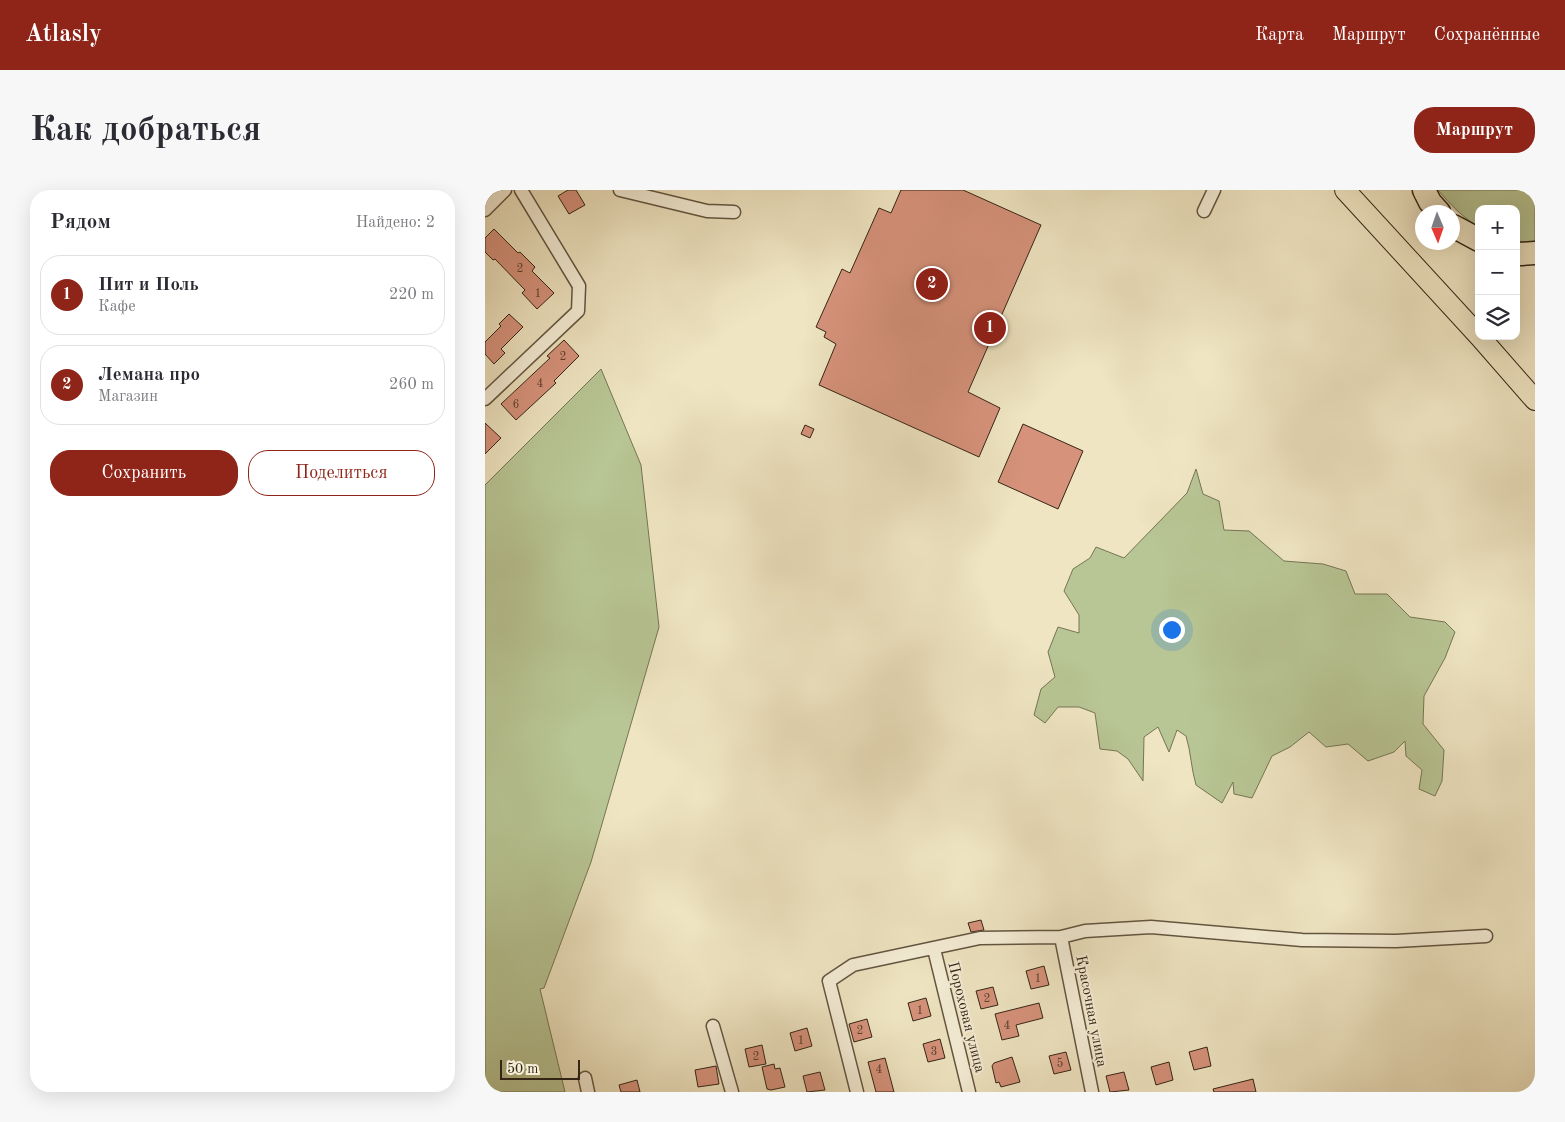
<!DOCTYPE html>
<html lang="ru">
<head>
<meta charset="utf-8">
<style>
	body { margin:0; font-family:"Old Standard TT",serif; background:#f7f7f7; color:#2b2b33 }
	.controls { position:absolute; right:15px; top:15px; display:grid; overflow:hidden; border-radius:10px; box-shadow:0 5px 20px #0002 }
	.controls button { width:45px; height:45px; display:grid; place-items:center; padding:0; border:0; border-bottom:1px solid #e1e1e2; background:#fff; color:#2b2b33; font:25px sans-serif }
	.compass { position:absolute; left:930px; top:15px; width:45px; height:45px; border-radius:50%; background:#fff; box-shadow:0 5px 20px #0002; rotate:178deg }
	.scale { position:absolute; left:15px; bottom:12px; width:80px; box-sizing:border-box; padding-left:5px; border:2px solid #342515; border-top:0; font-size:14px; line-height:18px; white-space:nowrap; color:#342515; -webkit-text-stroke:4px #f5eed7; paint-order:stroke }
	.you { position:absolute; left:686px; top:439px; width:18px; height:18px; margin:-12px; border:4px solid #fff; border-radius:50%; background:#1a73e8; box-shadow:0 0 0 8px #1a73e833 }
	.badge { display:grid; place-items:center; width:32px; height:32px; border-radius:50%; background:#8f2418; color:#fff; font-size:16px; font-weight:700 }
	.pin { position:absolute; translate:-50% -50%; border:2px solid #fff; box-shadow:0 1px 5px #0006 }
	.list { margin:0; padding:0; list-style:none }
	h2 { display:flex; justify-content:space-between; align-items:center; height:65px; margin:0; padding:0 20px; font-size:21px }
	h2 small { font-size:16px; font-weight:400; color:#7c7c81 }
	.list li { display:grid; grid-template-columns:32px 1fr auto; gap:15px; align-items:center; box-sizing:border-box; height:80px; margin:0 10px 10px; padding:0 10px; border:1px solid #e1e1e2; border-radius:20px }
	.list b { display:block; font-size:19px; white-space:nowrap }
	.list p { margin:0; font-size:16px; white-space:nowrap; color:#7c7c81 }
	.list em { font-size:16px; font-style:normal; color:#7c7c81 }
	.actions { display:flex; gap:10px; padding:15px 20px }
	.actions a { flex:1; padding:11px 0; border:1px solid #8f2418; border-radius:20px; text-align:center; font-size:18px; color:#8f2418 }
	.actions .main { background:#8f2418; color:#fff }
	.icon { flex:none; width:28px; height:28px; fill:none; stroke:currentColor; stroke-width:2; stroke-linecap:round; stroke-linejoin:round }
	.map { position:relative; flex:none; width:1050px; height:902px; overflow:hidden; border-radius:20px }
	header { display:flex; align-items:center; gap:30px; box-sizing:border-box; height:70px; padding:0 25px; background:#8f2418; color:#fff }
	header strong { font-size:24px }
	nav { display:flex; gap:28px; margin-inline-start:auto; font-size:18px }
	.intro { display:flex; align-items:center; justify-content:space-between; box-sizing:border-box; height:120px; padding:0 30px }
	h1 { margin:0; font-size:35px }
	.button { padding:12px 22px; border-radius:20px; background:#8f2418; color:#fff; font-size:18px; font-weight:700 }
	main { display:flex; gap:30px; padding:0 30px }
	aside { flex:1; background:#fff; border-radius:20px; box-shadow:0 5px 20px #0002 }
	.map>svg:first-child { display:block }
	.green { fill:#b8c594; stroke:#767554 }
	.building { fill:#d6927b; stroke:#342515 }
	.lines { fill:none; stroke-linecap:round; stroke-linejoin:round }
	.street-casing { stroke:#635540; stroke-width:15 }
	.primary-casing { stroke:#342515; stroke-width:22 }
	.highway-casing { stroke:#342515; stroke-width:25 }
	.street { stroke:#f5eed7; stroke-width:12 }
	.primary { stroke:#efe5c2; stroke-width:20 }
	.highway { stroke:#efe5c2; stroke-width:22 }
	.labels { text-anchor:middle; stroke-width:4; stroke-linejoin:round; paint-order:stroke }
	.number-label { font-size:12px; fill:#5c402e }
	.street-label { font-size:15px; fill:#342515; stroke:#f5eed7 }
</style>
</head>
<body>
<header>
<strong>Atlasly</strong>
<nav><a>Карта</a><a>Маршрут</a><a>Сохранённые</a></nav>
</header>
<div class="intro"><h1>Как добраться</h1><a class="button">Маршрут</a></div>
<main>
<aside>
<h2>Рядом<small>Найдено: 2</small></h2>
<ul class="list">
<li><span class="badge">1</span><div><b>Пит и Поль</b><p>Кафе</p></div><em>220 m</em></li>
<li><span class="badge">2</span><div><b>Лемана про</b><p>Магазин</p></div><em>260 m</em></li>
</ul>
<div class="actions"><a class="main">Сохранить</a><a>Поделиться</a></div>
</aside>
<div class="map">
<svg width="1050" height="902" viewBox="0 0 1050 902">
	<rect width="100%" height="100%" fill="#efe5c2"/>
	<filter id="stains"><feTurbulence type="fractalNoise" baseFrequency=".004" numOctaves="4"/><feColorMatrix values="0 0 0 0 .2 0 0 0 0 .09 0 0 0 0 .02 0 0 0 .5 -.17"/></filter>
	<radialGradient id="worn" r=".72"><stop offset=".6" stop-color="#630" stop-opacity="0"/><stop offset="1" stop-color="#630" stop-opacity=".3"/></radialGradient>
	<!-- green -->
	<path class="green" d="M953,0H1050V54L1031,52V19H994V37C978,28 965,14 953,0Z
		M116,179L156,275L174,437L106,672L59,798L55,799L80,902H0V295Z
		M711,279L718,304L734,311L739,340L764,341L799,371L838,374L861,381L870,404H902L925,427L960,432L970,442L960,468L939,506L938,534L959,560L957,591L950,606L934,599L937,580L921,566L920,551L909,562L883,571L863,554L841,557L824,542L805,557L787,566L767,608L749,604L748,592L737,613L711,595C706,578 706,562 701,546L692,540L684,562L673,537L659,547L658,591L643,569L632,561L615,559L610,523L594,517H573L560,533L549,525L556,499L570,487L563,462L573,437L594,443V425L579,401L588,379L605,368L611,357L639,368L702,303Z"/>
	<!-- building -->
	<path class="building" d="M83,0H91L100,15L84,24L73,6Z
		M416,0H478L556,35L483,202L515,218L494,267L334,195L351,154L339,147L341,142L331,137L357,79L365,83L394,18L406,23Z
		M9,39L33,63L35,62L50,77L47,81L69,103L52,119L37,103L40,100L10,69L8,70L0,62V48Z
		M24,124L38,137L16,159L20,163L9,174L0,164V152L16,136L14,134Z
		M79,150L94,166L69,191L71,193L31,230L16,214L65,168L62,166Z
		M0,233L16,248L0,264Z
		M538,234L598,261L573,319L513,292Z
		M320,235L329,239L325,248L316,244Z
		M496,730L499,740L486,742L483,733Z
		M559,776L564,795L546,799L541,781Z
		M508,797L513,815L496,819L491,801Z
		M441,808L446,826L428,831L423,813Z
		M554,813L558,828L531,835L534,846L517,850L510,824Z
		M382,829L387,847L369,852L364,834Z
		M322,838L327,856L310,861L305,843Z
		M455,849L460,868L443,872L438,854Z
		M277,855L281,874L264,877L260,859Z
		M722,857L726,876L709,880L704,862Z
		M581,862L586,880L569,884L564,866Z
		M527,867L535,892L516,897L514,892L511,893L507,876L509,873Z
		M400,868L409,902H391L383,872Z
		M684,872L688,890L671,895L666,877Z
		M289,874L290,879L295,878L300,897L286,900L282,899L277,877Z
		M231,876L234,894L213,897L210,880Z
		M335,882L340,900L322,902L318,886Z
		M639,882L644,900L625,902L621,886Z
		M768,889L771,902H729L728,899Z
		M152,890L155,902H136L134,895Z"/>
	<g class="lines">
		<!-- street casing -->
		<g class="street-casing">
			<path id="street" d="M135,0L222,21L249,22
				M0,20L20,0
				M719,21L729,0
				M0,209L93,121L94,96L36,0
				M576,747L607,902
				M449,759L484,902
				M228,836L247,902
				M100,888L103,902
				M372,902L344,791L368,775L495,748L576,747L600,741L666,737L817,750L911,751L1001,746"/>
		</g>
		<!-- primary casing -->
		<g class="primary-casing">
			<path id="primary" d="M860,0L994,146
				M994,146L1050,210"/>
		</g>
		<!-- highway casing -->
		<g class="highway-casing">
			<path id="highway" d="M939,0L945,12L954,22
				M968,36L994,50
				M1031,63L1036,64L1050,63"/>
		</g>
		<!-- street -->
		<use href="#street" class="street"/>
		<!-- primary -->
		<use href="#primary" class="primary"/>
		<!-- highway -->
		<use href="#highway" class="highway"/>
	</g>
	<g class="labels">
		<!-- number labels -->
		<g class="number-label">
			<text x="35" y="82">2</text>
			<text x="53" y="107">1</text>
			<text x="78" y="170">2</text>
			<text x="55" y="197">4</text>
			<text x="31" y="218">6</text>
			<text x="553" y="792">1</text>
			<text x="502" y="812">2</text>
			<text x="435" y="824">1</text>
			<text x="522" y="839">4</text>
			<text x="375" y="844">2</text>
			<text x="316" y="854">1</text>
			<text x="449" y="865">3</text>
			<text x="271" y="870">2</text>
			<text x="575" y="877">5</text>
			<text x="394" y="883">4</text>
		</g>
		<!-- street labels -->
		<g class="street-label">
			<text transform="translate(607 821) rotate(79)" y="5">Красочная улица</text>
			<text transform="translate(482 827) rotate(76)" y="5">Пороховая улица</text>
		</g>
	</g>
	<rect width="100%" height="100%" filter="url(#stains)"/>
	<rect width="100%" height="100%" fill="url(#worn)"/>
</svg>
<div class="controls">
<button>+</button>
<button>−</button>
<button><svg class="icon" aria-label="layers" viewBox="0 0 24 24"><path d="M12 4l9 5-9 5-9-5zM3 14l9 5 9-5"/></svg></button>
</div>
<svg class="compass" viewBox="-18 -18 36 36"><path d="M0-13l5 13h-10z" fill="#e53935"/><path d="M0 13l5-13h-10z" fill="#7c7c81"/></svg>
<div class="scale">50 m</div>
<div class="you"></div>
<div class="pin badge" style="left:505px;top:138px">1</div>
<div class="pin badge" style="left:447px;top:94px">2</div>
</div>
</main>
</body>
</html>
